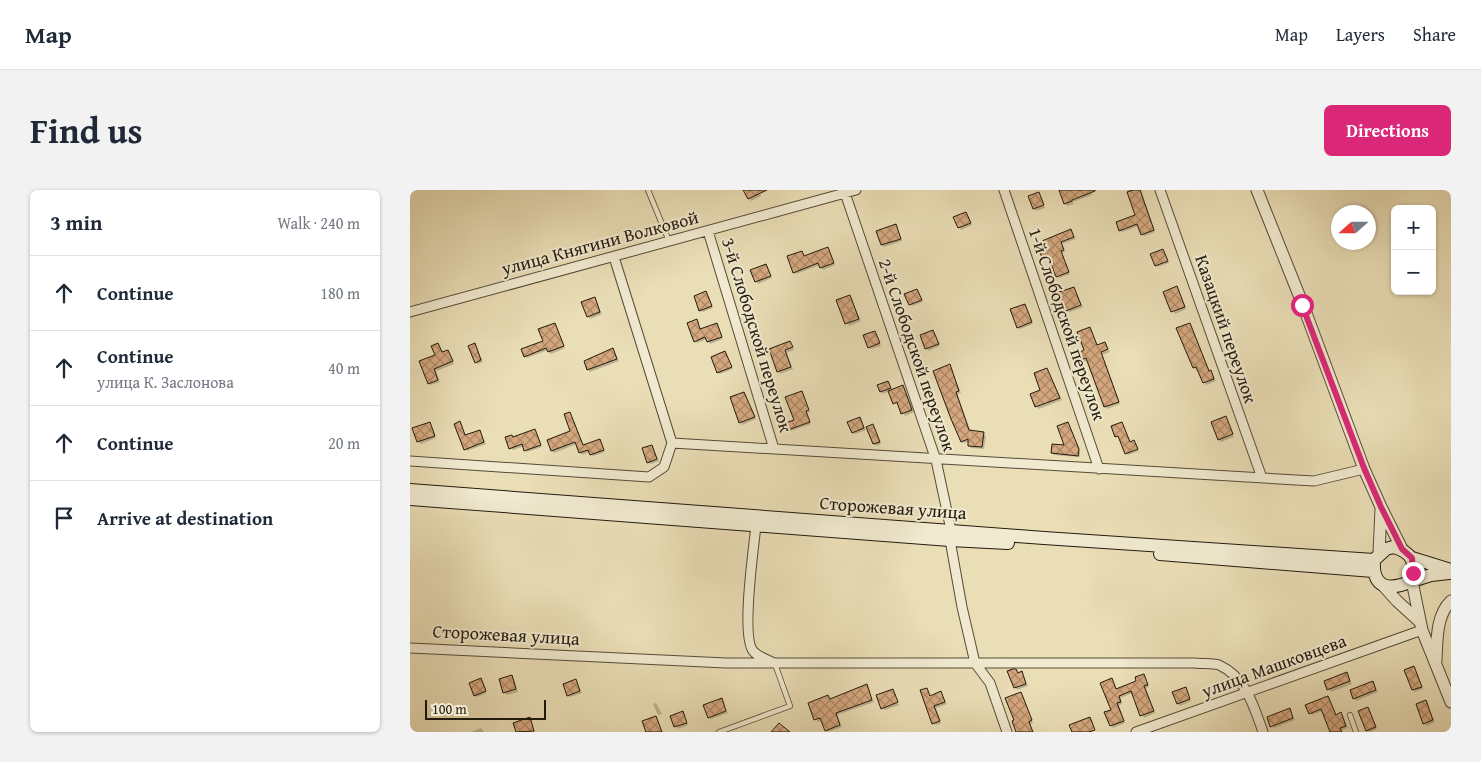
<!DOCTYPE html>
<html lang="en">
<head>
<meta charset="utf-8">
<style>
	body { margin:0; font-family:"Gentium Book Plus",serif; background:#f2f2f3; color:#1f2937 }
	.controls { position:absolute; right:15px; top:15px; display:grid; overflow:hidden; border-radius:8px; box-shadow:0 1px 4px #0004 }
	.controls button { width:45px; height:45px; display:grid; place-items:center; padding:0; border:0; border-bottom:1px solid #e0e1e3; background:#fff; color:#1f2937; font:25px sans-serif }
	.compass { position:absolute; left:921px; top:15px; width:45px; height:45px; border-radius:50%; background:#fff; box-shadow:0 1px 4px #0004; rotate:249deg }
	.scale { position:absolute; left:15px; bottom:12px; width:121px; box-sizing:border-box; padding-left:5px; border:2px solid #241a0e; border-top:0; font-size:14px; line-height:18px; white-space:nowrap; color:#241a0e; -webkit-text-stroke:4px #f1ead0; paint-order:stroke }
	.stop { position:absolute; width:15px; height:15px; margin:-11px; border:4px solid #db2777; border-radius:50%; background:#fff }
	.stop.end { background:#db2777; border-color:#fff; box-shadow:0 1px 5px #0008 }
	.list { margin:0; padding:0; list-style:none }
	h2 { display:flex; justify-content:space-between; align-items:center; height:65px; margin:0; padding:0 20px; font-size:21px }
	h2 small { font-size:16px; font-weight:400; color:#747a83 }
	.list li { display:grid; grid-template-columns:32px 1fr auto; gap:15px; align-items:center; box-sizing:border-box; height:75px; padding:0 20px; border-top:1px solid #e0e1e3 }
	.list b { display:block; font-size:19px; white-space:nowrap }
	.list p { margin:0; font-size:16px; white-space:nowrap; color:#747a83 }
	.list em { font-size:16px; font-style:normal; color:#747a83 }
	.icon { flex:none; width:28px; height:28px; fill:none; stroke:currentColor; stroke-width:2; stroke-linecap:round; stroke-linejoin:round }
	.map { position:relative; flex:none; width:1041px; height:542px; overflow:hidden; border-radius:8px }
	header { display:flex; align-items:center; gap:30px; box-sizing:border-box; height:70px; padding:0 25px; background:#fff; border-bottom:1px solid #e0e1e3 }
	header strong { font-size:24px }
	nav { display:flex; gap:28px; margin-inline-start:auto; font-size:18px }
	.intro { display:flex; align-items:center; justify-content:space-between; box-sizing:border-box; height:120px; padding:0 30px }
	h1 { margin:0; font-size:35px }
	.button { padding:12px 22px; border-radius:8px; background:#db2777; color:#fff; font-size:18px; font-weight:700 }
	main { display:flex; gap:30px; padding:0 30px }
	aside { flex:1; background:#fff; border-radius:8px; box-shadow:0 1px 4px #0004 }
	.map>svg:first-child { display:block }
	.shadow { fill:#0003 }
	.building { fill:url(#building-cross-hatch); stroke:#241a0e }
	.lines { fill:none; stroke-linecap:round; stroke-linejoin:round }
	.service-casing { stroke:#564b38; stroke-width:6 }
	.minor-casing { stroke:#564b38; stroke-width:11 }
	.tertiary-casing { stroke:#564b38; stroke-width:13 }
	.secondary-casing { stroke:#241a0e; stroke-width:14 }
	.service { stroke:#f1ead0; stroke-width:4.5 }
	.minor { stroke:#f1ead0; stroke-width:9 }
	.tertiary { stroke:#f1ead0; stroke-width:11 }
	.secondary { stroke:#f1ead0; stroke-width:12 }
	.route { stroke:#db2777; stroke-width:6 }
	.labels { text-anchor:middle; stroke-width:4; stroke-linejoin:round; paint-order:stroke }
	.street-label { font-size:18px; fill:#241a0e; stroke:#f1ead0 }
</style>
</head>
<body>
<header>
<strong>Map</strong>
<nav><a>Map</a><a>Layers</a><a>Share</a></nav>
</header>
<div class="intro"><h1>Find us</h1><a class="button">Directions</a></div>
<main>
<aside>
<h2>3 min<small>Walk · 240 m</small></h2>
<ul class="list">
<li><svg class="icon" aria-label="ahead" viewBox="0 0 24 24"><path d="M12 20V5M6 11l6-6 6 6"/></svg><div><b>Continue</b></div><em>180 m</em></li>
<li><svg class="icon" aria-label="ahead" viewBox="0 0 24 24"><path d="M12 20V5M6 11l6-6 6 6"/></svg><div><b>Continue</b><p>улица К. Заслонова</p></div><em>40 m</em></li>
<li><svg class="icon" aria-label="ahead" viewBox="0 0 24 24"><path d="M12 20V5M6 11l6-6 6 6"/></svg><div><b>Continue</b></div><em>20 m</em></li>
<li><svg class="icon" aria-label="arrive" viewBox="0 0 24 24"><path d="M6 21V4h12l-3 4 3 4H6"/></svg><div><b>Arrive at destination</b></div></li>
</ul>
</aside>
<div class="map">
<svg width="1041" height="542" viewBox="0 0 1041 542">
	<defs>
		<pattern id="building-cross-hatch" width="8" height="8" patternUnits="userSpaceOnUse" patternTransform="scale(1.25)"><rect width="8" height="8" fill="#d5a87f"/><path d="M0 0l8 8M0 8l8-8" fill="none" stroke="#ad8866"/></pattern>
	</defs>
	<rect width="100%" height="100%" fill="#eadeb6"/>
	<filter id="stains"><feTurbulence type="fractalNoise" baseFrequency=".004" numOctaves="4"/><feColorMatrix values="0 0 0 0 .2 0 0 0 0 .09 0 0 0 0 .02 0 0 0 .5 -.17"/></filter>
	<radialGradient id="worn" r=".72"><stop offset=".6" stop-color="#630" stop-opacity="0"/><stop offset="1" stop-color="#630" stop-opacity=".3"/></radialGradient>
	<!-- shadow -->
	<path class="shadow" d="M335,0H349L351,6L341,11Z
		M650,0H680L682,5L663,12L664,14L657,16Z
		M717,0H731L745,42L734,46L729,36L712,42L710,40L727,26Z
		M630,6L635,18L626,21L620,7Z
		M556,23L562,35L551,40L549,37Z
		M486,35L492,51L474,57L472,55Z
		M661,41L666,49L652,54L655,62L652,63L660,84L649,88L640,68L636,69L633,67Z
		M418,59L425,75L413,80L410,75L386,84L384,82L391,62L395,67Z
		M753,61L759,73L748,77L746,75Z
		M356,75L362,88L348,94L342,81Z
		M664,98L673,117L660,122L658,120Z
		M767,98L776,119L765,124L755,102Z
		M507,100L513,112L502,116L500,114Z
		M296,103L303,118L293,122L290,120Z
		M440,107L451,131L439,136L428,111Z
		M184,108L192,124L180,129L172,113Z
		M614,115L623,134L610,139L608,137Z
		M286,131L291,140L306,134L313,149L300,154L297,149L287,153L285,151Z
		M780,134L800,182L803,184L806,191L796,195L788,179L786,180L784,177Z
		M144,135L155,158L141,164L138,160L117,168L115,166L134,152Z
		M680,138L688,156L695,154L700,162L692,165L710,214L697,219L678,170L674,172L672,169L676,161Z
		M523,141L530,156L518,161L511,146Z
		M465,142L471,156L461,159L459,157Z
		M380,153L384,160L376,163L383,179L370,184L361,160Z
		M28,154L33,163L38,161L40,164L44,174L26,181L30,192L21,195L19,193Z
		M65,155L73,172L68,174L66,172Z
		M203,159L209,171L180,182L178,179Z
		M315,163L323,179L310,184L308,182Z
		M540,176L551,203L547,204L561,242L573,244L576,246L574,259L561,258L559,256L560,251L554,253L552,251Z
		M637,179L652,210L629,219L626,216Z
		M478,192L483,201L493,197L495,199L504,222L495,226L489,214L487,215L484,213L480,201L473,204L471,201Z
		M391,202L400,222L397,223L401,234L378,242L376,240L385,231Z
		M333,203L346,229L332,235L322,207Z
		M160,223L174,256L190,250L195,262L183,266L180,262L172,265L167,254L144,263L142,261L138,250L162,242Z
		M815,227L824,247L811,252L809,249Z
		M450,228L456,240L445,244L443,242Z
		M20,233L26,248L11,254L8,251Z
		M50,233L56,246L70,241L76,254L57,261L55,259Z
		M658,233L670,262V267L644,265L642,263L656,256Z
		M712,234L721,253L724,251L726,254L729,261L718,265L710,248L706,246Z
		M463,235L471,254L466,256L464,254Z
		M125,241L132,257L117,262L114,256L103,260L101,258L104,248Z
		M242,256L249,271L241,274L238,272Z
		M1004,478L1013,499L1005,502L1003,500Z
		M606,480L613,485L618,496L607,500L599,482Z
		M936,483L942,494L921,502L915,491Z
		M733,485L739,497L736,498L745,523L734,528L723,503L710,508L712,514L709,515L715,533L703,538L701,535L702,521L701,490L707,500L728,491Z
		M102,486L104,489L108,502L97,505L94,502Z
		M70,489L77,503L67,507L65,505Z
		M165,490L172,503L160,507L158,505Z
		M962,492L968,502L946,511L944,508Z
		M456,496L464,512L427,525L432,537L417,542L412,530L408,532L406,529L418,506L421,510Z
		M516,499L521,507L531,503L537,514L526,518L531,533L526,535L524,533Z
		M775,499L781,511L770,516L768,513Z
		M482,500L489,515L475,520L473,518Z
		M611,503L623,533L620,534L623,542H611L605,531Z
		M918,507L926,526L931,524L933,526L938,538L931,540L932,542H921L913,521L902,525L900,523Z
		M311,510L318,523L301,529L299,527Z
		M1015,512L1025,532L1017,536L1014,533Z
		M246,513L252,524L248,525L243,514Z
		M958,518L967,539L960,542L957,540Z
		M879,520L885,530L864,538L862,536Z
		M272,523L278,535L268,539L262,527Z
		M120,529L125,542H107L104,534Z
		M71,538L74,542H61Z"/>
	<!-- building -->
	<path class="building" d="M333,0H357L338,9Z
		M649,0H685V1L662,10V11L654,14Z
		M723,0H730L744,40L731,45L727,34L709,41L706,32L725,25L717,2Z
		M629,2L634,15L623,19L618,6Z
		M556,22L561,33L548,38L543,27Z
		M486,34L491,49L471,55L466,41Z
		M661,39L664,47L651,52L654,60L651,61L659,82L646,87L638,66L632,68L627,53Z
		M418,57L424,73L410,78L408,73L383,83L377,66L392,61L394,66Z
		M753,59L758,71L745,76L740,64Z
		M356,74L361,86L345,92L340,80Z
		M767,96L775,117L761,122L753,102Z
		M664,97L671,115L656,121L649,102Z
		M507,99L512,110L499,115L494,104Z
		M296,101L302,116L289,121L284,106Z
		M440,105L449,129L435,134L426,110Z
		M185,107L190,122L177,127L171,112Z
		M615,114L622,132L607,138L600,119Z
		M287,129L290,139L307,133L312,147L297,152L295,147L284,152L277,133Z
		M145,133L154,156L138,162L136,158L114,167L111,159L133,151L128,139Z
		M780,133L799,181L801,180L804,189L793,193L786,177L783,178L766,138Z
		M680,137L687,155L695,152L698,159L691,162L709,212L694,217L676,168L670,170L668,163L674,160L667,142Z
		M523,140L529,154L515,159L510,145Z
		M465,141L470,153L458,158L453,145Z
		M380,151L383,157L375,160L381,177L367,182L359,159Z
		M28,153L32,162L38,160L43,171L24,179L28,190L18,194L9,171L25,165L21,156Z
		M65,153L71,170L65,173L58,156Z
		M203,158L207,169L177,180L174,171Z
		M315,161L322,177L307,183L301,167Z
		M540,174L549,201L546,202L559,240L574,242L572,257L558,256V249L551,252L541,229L523,181Z
		M637,178L650,208L625,217L620,204L630,200L624,183Z
		M478,191L481,198L470,202L467,195Z
		M493,195L502,220L491,224L487,212L483,214L478,201Z
		M392,201L399,220L396,221L400,232L375,241L372,234L384,230L375,207Z
		M334,202L345,227L329,233L320,207Z
		M160,222L173,255L190,249L194,260L180,265L178,260L169,263L165,252L141,261L137,250L160,241L154,224Z
		M816,226L823,244L808,250L801,232Z
		M450,227L454,238L442,243L437,232Z
		M50,231L55,245L70,240L74,252L54,260L44,234Z
		M20,232L25,246L7,252L2,238Z
		M658,232L669,259L668,266L641,263L642,254L654,255L647,236Z
		M712,232L720,252L724,250L728,259L715,264L708,246L705,247L701,236Z
		M463,234L470,252L463,254L456,237Z
		M125,239L131,255L114,261L112,254L99,259L95,247L102,245L103,247Z
		M242,255L247,269L237,273L232,258Z
		M1004,476L1012,497L1002,500L994,480Z
		M603,479H606L608,483L612,481L616,494L604,498L597,481Z
		M937,482L940,491L917,500L914,491Z
		M734,484L738,495L734,496L744,521L730,526L721,501L709,506L711,512L707,513L714,531L700,536L694,522L701,520L690,493L702,488L706,499L726,491L725,487Z
		M102,485L106,499L93,503L89,489Z
		M71,488L76,501L64,506L59,493Z
		M166,489L170,501L157,506L153,494Z
		M963,491L966,500L943,509L940,500Z
		M457,494L462,510L426,523L430,535L415,541L410,528L404,530L398,513L418,505L420,509Z
		M776,497L780,509L767,514L762,502Z
		M517,498L520,506L531,501L535,512L524,516L530,531L522,534L510,500Z
		M483,499L488,512L471,519L466,505Z
		M611,502L622,530L619,532L623,542H606L602,531L604,530L595,508Z
		M918,506L926,525L931,522L936,536L930,538L932,542H920L911,519L899,524L895,515Z
		M312,508L316,521L298,528L293,515Z
		M1016,510L1023,530L1013,534L1006,514Z
		M958,517L966,537L956,541L948,521Z
		M880,518L883,528L860,537L857,527Z
		M273,521L277,533L264,537L260,526Z
		M246,526L252,542H236L232,531Z
		M120,527L124,541L106,542L103,533Z
		M680,527L685,540L679,542H662L659,535Z
		M369,533L380,542H361Z"/>
	<g class="lines">
		<!-- service casing -->
		<g class="service-casing">
			<path id="service" d="M238,0L259,51
				M940,525L946,542
				M309,542L380,516L365,474"/>
		</g>
		<!-- minor casing -->
		<g class="minor-casing">
			<path id="minor" d="M594,0L689,279
				M750,0L852,288
				M435,3L526,270L541,340
				M298,41L364,259
				M204,67L262,253
				M0,122L446,0
				M262,253L904,291L954,279
				M0,271L239,287L254,277L262,253
				M346,335C344,357 330,449 344,462C349,467 358,470 364,473
				M540,350L552,417L565,473L580,493L597,542
				M0,458L316,473H785C792,474 802,473 809,475C836,487 844,517 853,542
				M726,542L1012,440"/>
		</g>
		<!-- tertiary casing -->
		<g class="tertiary-casing">
			<path id="tertiary" d="M847,0L893,115L954,279L971,317L992,359
				M969,363L971,319
				M969,391L987,411L1010,432
				M1002,391L1012,440L1041,512
				M1026,471C1027,451 1026,425 1041,411"/>
		</g>
		<!-- secondary casing -->
		<g class="secondary-casing">
			<path id="secondary" d="M0,300L634,348L964,370
				M0,309L540,350L598,353
				M983,357C1003,362 1006,373 1002,391C979,401 962,399 964,370L976,359Z
				M750,364L963,381
				M1002,368L1041,380
				M1002,391L1021,385L1039,383"/>
		</g>
		<!-- service -->
		<use href="#service" class="service"/>
		<!-- minor -->
		<use href="#minor" class="minor"/>
		<!-- tertiary -->
		<use href="#tertiary" class="tertiary"/>
		<!-- secondary -->
		<use href="#secondary" class="secondary"/>
	</g>
	<g class="lines">
		<!-- route -->
		<path class="route" d="M892,115L954,278L971,317L992,359L1002,368L1003,383"/>
	</g>
	<g class="labels">
		<!-- street labels -->
		<g class="street-label">
			<text transform="translate(190 53) rotate(-15)" y="6">улица Княгини Волковой</text>
			<text transform="translate(657 134) rotate(71)" y="6">1-й Слободской переулок</text>
			<text transform="translate(816 139) rotate(71)" y="6">Казацкий переулок</text>
			<text transform="translate(347 145) rotate(73)" y="6">3-й Слободской переулок</text>
			<text transform="translate(507 165) rotate(71)" y="6">2-й Слободской переулок</text>
			<text transform="translate(483 318) rotate(4)" y="6">Сторожевая улица</text>
			<text transform="translate(96 445) rotate(3)" y="6">Сторожевая улица</text>
			<text transform="translate(864 476) rotate(-20)" y="6">улица Машковцева</text>
		</g>
	</g>
	<rect width="100%" height="100%" filter="url(#stains)"/>
	<rect width="100%" height="100%" fill="url(#worn)"/>
</svg>
<div class="controls">
<button>+</button>
<button>−</button>
</div>
<svg class="compass" viewBox="-18 -18 36 36"><path d="M0-13l5 13h-10z" fill="#e53935"/><path d="M0 13l5-13h-10z" fill="#747a83"/></svg>
<div class="scale">100 m</div>
<div class="stop" style="left:892px;top:115px"></div>
<div class="stop end" style="left:1003px;top:383px"></div>
</div>
</main>
</body>
</html>
